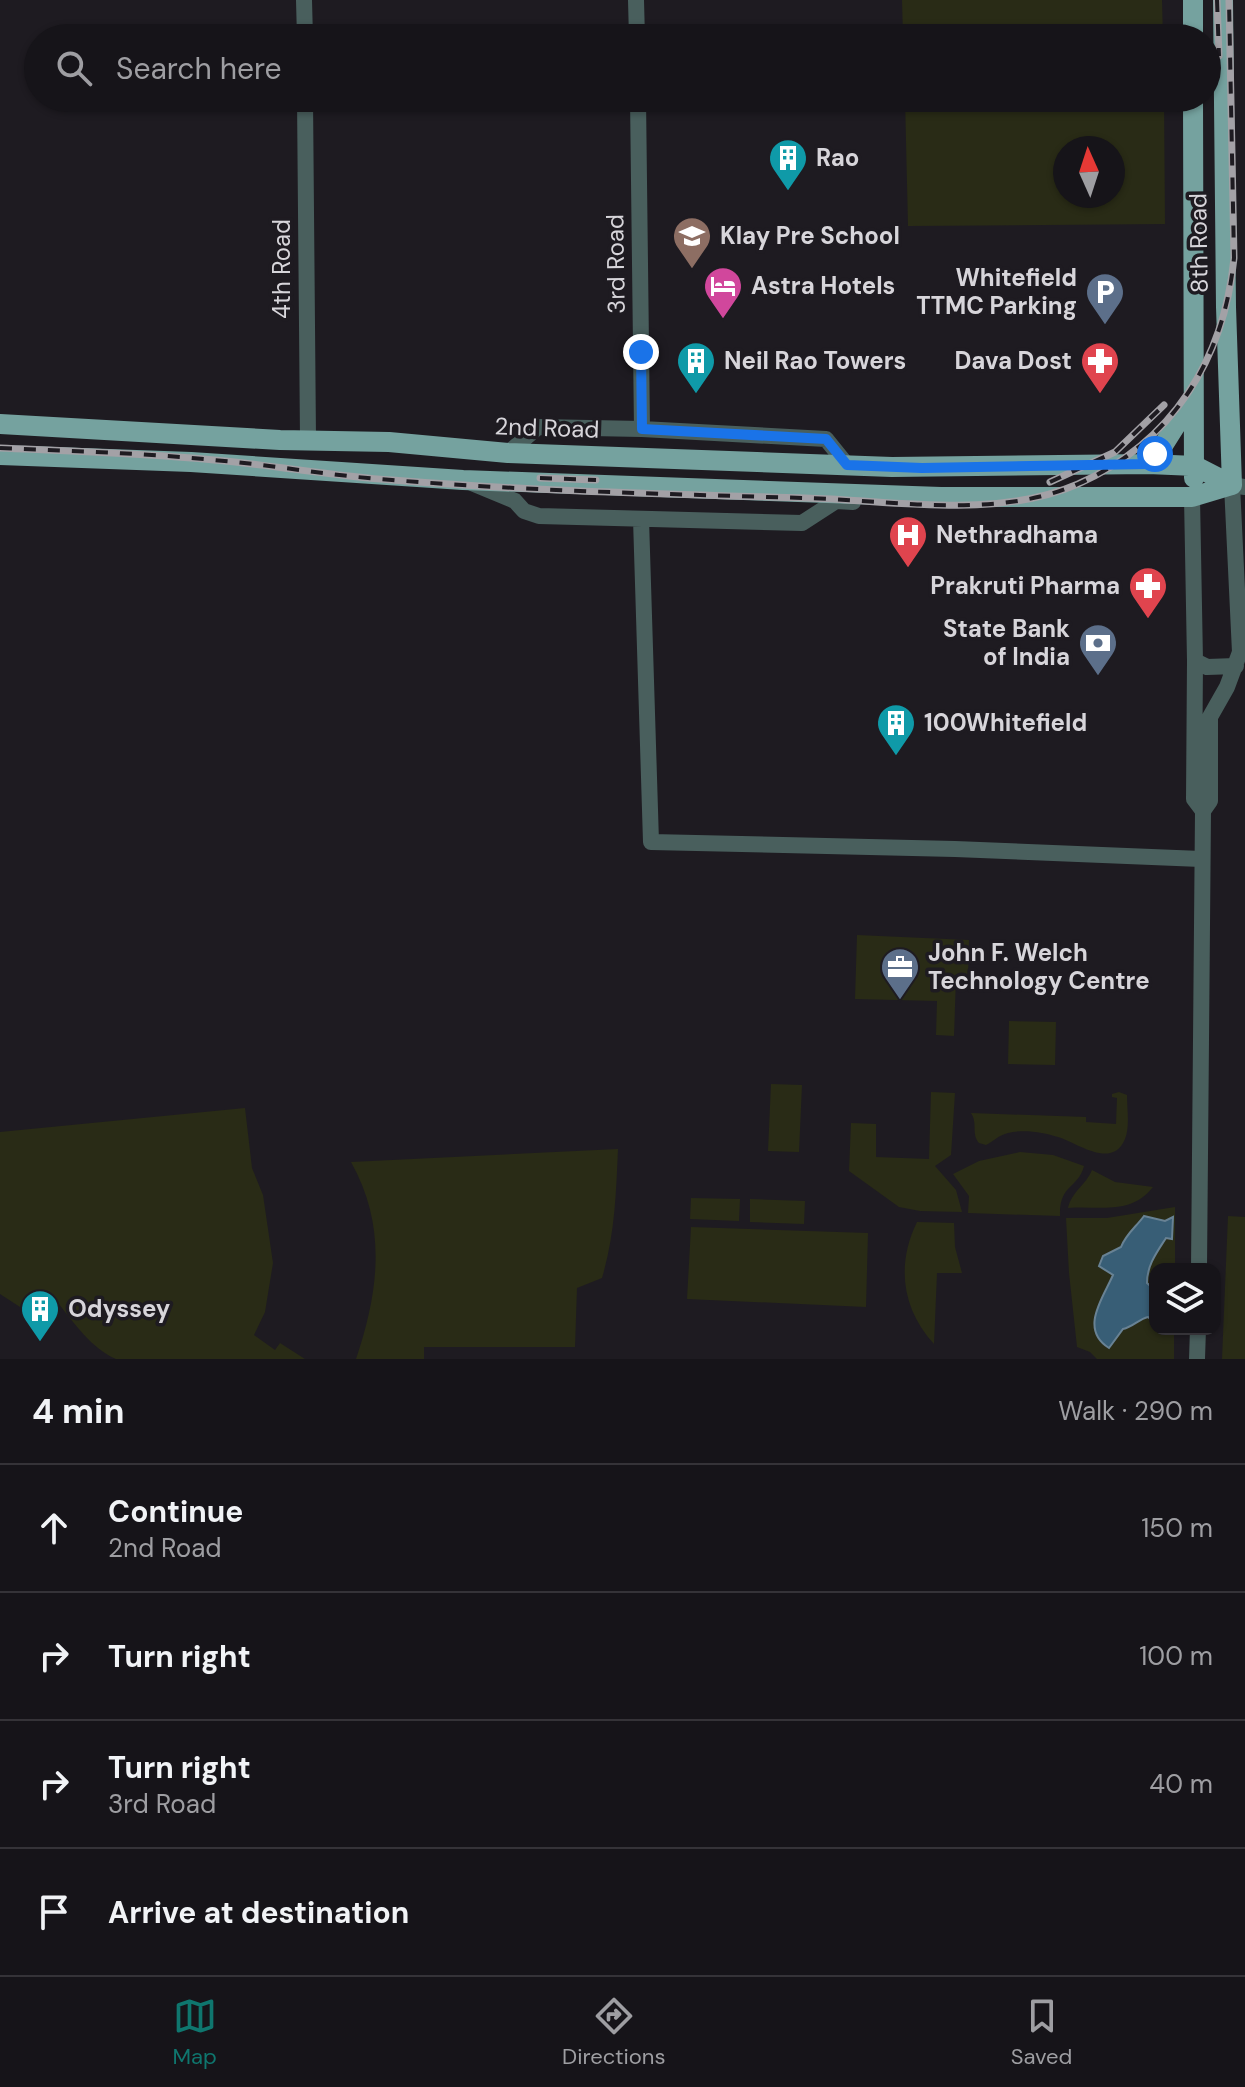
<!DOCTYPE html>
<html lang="en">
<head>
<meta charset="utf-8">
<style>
	body { margin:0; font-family:"DM Sans",sans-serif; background:#232126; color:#f1f3f6 }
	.controls { position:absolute; right:24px; bottom:24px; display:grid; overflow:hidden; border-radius:16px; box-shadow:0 2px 6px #0004 }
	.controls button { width:72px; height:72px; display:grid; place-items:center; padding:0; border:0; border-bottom:2px solid #353338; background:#161419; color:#f1f3f6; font:40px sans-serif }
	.compass { position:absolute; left:1053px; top:136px; width:72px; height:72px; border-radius:50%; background:#161419; box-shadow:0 2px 6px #0004; rotate:357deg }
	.stop { position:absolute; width:24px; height:24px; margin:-18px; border:6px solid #1a73e8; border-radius:50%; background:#fff }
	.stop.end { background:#1a73e8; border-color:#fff; box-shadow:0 2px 8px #0008 }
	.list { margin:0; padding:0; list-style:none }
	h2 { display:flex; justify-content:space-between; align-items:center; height:104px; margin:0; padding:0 32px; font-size:34px }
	h2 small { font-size:26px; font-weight:400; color:#9e9ea2 }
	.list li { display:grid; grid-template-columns:52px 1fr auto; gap:24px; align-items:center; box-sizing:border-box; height:128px; padding:0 32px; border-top:2px solid #353338 }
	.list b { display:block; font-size:30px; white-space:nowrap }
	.list p { margin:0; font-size:26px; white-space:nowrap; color:#9e9ea2 }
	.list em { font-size:26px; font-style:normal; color:#9e9ea2 }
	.icon { flex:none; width:44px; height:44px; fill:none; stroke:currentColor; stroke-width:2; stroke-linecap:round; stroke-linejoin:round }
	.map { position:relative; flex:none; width:1245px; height:1359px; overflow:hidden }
	.search { position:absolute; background:#161419; box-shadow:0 2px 6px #0004; left:24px; right:24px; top:24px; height:88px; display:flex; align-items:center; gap:20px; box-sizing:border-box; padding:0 28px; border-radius:44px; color:#9e9ea2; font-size:30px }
	.sheet { height:616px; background:#161419 }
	nav { display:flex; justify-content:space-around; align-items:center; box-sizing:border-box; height:112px; border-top:2px solid #353338; background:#161419; font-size:22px; color:#9e9ea2 }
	nav a { display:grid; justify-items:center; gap:4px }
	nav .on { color:#0f766e }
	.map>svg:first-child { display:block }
	.green { fill:#292b16; fill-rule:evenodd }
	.water { fill:#385e76; stroke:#688294; stroke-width:2 }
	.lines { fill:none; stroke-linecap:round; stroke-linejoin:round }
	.minor { stroke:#495f5d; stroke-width:16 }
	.major { stroke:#75a29f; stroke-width:20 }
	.rail-casing { stroke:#a3a1a6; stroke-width:7 }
	.rail { stroke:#1e1b21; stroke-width:4; stroke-dasharray:12; stroke-linecap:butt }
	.route { stroke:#1a73e8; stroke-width:10 }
	.labels { text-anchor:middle; stroke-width:7; stroke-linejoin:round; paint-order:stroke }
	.poi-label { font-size:24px; font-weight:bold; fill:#d7d5da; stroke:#1e1b21; text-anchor:start }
	.street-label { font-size:24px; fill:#d7d5da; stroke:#1e1b21 }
</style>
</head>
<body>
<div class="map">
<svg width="1245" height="1359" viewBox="0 0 1245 1359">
	<rect width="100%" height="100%" fill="#1e1b21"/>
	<!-- green -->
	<path class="green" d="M902,0H1162L1163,38H903Z
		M905,98H1164L1165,224L908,226ZM1065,148H1113V196H1065Z
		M857,935L969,940L968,978H956L954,1036L936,1035L937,1001L855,999Z
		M1009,1021L1056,1022L1055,1065L1008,1064Z
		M771,1084L802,1085L799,1152L768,1151Z
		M931,1092L955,1093L951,1155L935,1166L956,1190L962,1212L920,1211L899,1207L849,1171L851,1123L876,1124V1157L929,1159Z
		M1119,1092L1127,1095C1127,1108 1130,1127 1125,1139C1112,1170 1078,1143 1058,1137C1043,1132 1024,1129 1008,1133C999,1135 994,1141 986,1145L979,1143C971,1134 978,1123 971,1113L1086,1117V1122L1116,1124L1117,1098L1112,1097V1094Z
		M245,1108L252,1168L263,1195L273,1263L265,1312L254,1335L275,1350L280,1343L305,1359H116C92,1349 74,1323 58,1303L40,1320L0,1294V1132Z
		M618,1149C616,1194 615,1234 602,1278L577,1288L575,1347H424V1359H356C379,1291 387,1226 351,1162Z
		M1020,1152L1053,1155L1084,1166C1078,1189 1059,1184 1060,1216L968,1213L969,1196L953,1174L979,1161Z
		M1092,1170L1115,1182L1153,1187C1130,1216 1100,1205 1068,1208C1072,1191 1086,1185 1092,1170Z
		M691,1198L740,1199L739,1221L690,1219Z
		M750,1199L805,1201L804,1224L750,1222Z
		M1175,1207V1269H1155V1329H1174V1359H1097L1090,1352L1077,1347L1069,1273L1066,1218H1107Z
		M1228,1216L1245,1217V1359H1222Z
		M917,1222L954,1223L955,1247L962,1273H937L934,1344C902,1309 896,1265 917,1222Z
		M691,1227L868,1233L866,1307L687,1299Z"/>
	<!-- water -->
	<path class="water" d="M1144,1216L1165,1221L1173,1217L1172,1239L1166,1238C1157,1252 1147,1265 1147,1283L1155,1290V1323L1148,1317C1139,1319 1133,1327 1123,1329L1109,1348C1079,1329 1103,1298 1113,1275L1099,1266L1103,1256L1121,1247C1126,1234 1136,1227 1144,1216Z"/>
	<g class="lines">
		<!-- minor -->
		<path class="minor" d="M304,0L305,38
			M636,0L637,38
			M305,98L308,439
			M638,98L642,429
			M508,453L538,427L642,429L826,439L847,465
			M472,483L515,501L524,511L539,516L802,523L836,501L853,502
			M1192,497L1195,661L1194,799L1203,811
			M641,519L651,842L955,849L1201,859
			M1195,661L1207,667L1236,666
			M1199,1269L1203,811L1210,801V717L1227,687L1240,652L1232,485L1245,487
			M1197,1359L1198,1329"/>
		<!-- major -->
		<path class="major" d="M1193,0V38
			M1223,0L1226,307L1232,485
			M1193,98L1194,478
			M0,424L280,440L389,442L508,453L892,467L1148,464L1195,466L1232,485
			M0,455L191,462L463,480L941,497H1192L1232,485
			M1148,464L1164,444L1193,398"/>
		<!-- rail casing -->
		<g class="rail-casing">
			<path id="rail" d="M1217,0L1219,56
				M0,448C71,451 143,453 214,460C273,465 332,476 392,480C529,491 667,494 805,498C893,500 995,520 1078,484C1173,442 1224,359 1234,258L1229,0
				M540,478L596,480
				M1050,482L1115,452L1164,405"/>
		</g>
		<!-- rail -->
		<use href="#rail" class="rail"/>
	</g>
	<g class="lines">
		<!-- route -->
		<path class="route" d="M641,352L642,429L826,439L847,465L922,468L1148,464L1155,454"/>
	</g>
	<!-- icons -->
	<defs>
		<g id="building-pin" transform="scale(2)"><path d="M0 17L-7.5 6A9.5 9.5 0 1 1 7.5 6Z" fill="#0f9aa8" stroke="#1e1b21"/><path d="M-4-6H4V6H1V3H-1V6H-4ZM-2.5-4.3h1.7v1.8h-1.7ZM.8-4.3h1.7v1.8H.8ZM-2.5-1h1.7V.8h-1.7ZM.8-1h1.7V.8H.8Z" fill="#fff"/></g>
		<g id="school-pin" transform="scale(2)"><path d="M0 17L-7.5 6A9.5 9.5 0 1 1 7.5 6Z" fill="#8d6e63" stroke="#1e1b21"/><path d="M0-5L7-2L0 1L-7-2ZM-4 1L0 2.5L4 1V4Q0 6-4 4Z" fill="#fff"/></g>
		<g id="hotel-pin" transform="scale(2)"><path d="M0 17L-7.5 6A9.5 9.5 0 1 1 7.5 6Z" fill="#d1479c" stroke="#1e1b21"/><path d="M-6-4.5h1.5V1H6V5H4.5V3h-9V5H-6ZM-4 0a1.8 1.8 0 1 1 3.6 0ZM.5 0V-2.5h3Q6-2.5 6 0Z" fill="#fff"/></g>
		<g id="parking-pin" transform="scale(2)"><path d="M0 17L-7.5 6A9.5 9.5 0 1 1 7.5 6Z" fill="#5c6f8a" stroke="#1e1b21"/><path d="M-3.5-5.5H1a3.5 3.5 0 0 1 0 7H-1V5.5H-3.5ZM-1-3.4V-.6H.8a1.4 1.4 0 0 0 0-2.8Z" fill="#fff"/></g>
		<g id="pharmacy-pin" transform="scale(2)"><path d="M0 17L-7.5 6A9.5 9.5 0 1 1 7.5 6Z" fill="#e0444e" stroke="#1e1b21"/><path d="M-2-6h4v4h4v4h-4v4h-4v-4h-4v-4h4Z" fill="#fff"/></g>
		<g id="hospital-pin" transform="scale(2)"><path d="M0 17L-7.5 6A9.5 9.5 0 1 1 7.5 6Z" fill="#e0444e" stroke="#1e1b21"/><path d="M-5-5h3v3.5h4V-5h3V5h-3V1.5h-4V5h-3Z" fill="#fff"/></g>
		<g id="bank-pin" transform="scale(2)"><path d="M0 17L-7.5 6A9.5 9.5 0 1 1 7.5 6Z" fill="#5c6f8a" stroke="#1e1b21"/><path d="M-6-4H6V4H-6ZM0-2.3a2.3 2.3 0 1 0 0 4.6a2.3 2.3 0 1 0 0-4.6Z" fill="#fff"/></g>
		<g id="office-pin" transform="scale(2)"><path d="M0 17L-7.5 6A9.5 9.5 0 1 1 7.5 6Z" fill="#5c6f8a" stroke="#1e1b21"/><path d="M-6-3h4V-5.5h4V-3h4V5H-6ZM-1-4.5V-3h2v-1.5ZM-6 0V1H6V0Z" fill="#fff"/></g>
	</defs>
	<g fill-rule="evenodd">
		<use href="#building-pin" x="788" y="158"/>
		<use href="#school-pin" x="692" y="236"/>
		<use href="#hotel-pin" x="723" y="286"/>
		<use href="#parking-pin" x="1105" y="292"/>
		<use href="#building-pin" x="696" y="361"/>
		<use href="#pharmacy-pin" x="1100" y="361"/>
		<use href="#hospital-pin" x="908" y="535"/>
		<use href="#pharmacy-pin" x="1148" y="586"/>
		<use href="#bank-pin" x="1098" y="643"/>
		<use href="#building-pin" x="896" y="723"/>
		<use href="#office-pin" x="900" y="967"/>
		<use href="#building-pin" x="40" y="1309"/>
	</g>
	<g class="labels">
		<!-- poi labels -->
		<g class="poi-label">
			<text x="816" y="166">Rao</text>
			<text x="720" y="244">Klay Pre School</text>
			<text x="1077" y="286" text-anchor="end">Whitefield<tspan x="1077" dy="28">TTMC Parking</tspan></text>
			<text x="751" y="294">Astra Hotels</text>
			<text x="724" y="369">Neil Rao Towers</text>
			<text x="1072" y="369" text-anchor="end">Dava Dost</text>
			<text x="936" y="543">Nethradhama</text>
			<text x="1120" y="594" text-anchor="end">Prakruti Pharma</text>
			<text x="1070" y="637" text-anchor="end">State Bank<tspan x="1070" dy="28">of India</tspan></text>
			<text x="924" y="731">100Whitefield</text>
			<text x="928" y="961">John F. Welch<tspan x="928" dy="28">Technology Centre</tspan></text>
			<text x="68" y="1317">Odyssey</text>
		</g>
		<!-- street labels -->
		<g class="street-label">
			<text transform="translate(1199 243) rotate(-91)" y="8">8th Road</text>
			<text transform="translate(616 264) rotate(-91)" y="8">3rd Road</text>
			<text transform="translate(282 269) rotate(-90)" y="8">4th Road</text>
			<text transform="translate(547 428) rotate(2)" y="8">2nd Road</text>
		</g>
	</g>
</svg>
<div class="controls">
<button><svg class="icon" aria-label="layers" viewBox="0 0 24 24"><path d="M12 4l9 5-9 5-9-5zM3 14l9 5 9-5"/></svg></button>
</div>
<svg class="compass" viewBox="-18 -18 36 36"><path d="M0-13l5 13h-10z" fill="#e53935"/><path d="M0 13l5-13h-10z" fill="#9e9ea2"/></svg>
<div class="stop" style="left:1155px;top:454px"></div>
<div class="stop end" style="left:641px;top:352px"></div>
<div class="search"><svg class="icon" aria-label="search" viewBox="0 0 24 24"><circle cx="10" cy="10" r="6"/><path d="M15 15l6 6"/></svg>Search here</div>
</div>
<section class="sheet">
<h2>4 min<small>Walk · 290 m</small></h2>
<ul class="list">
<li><svg class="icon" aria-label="ahead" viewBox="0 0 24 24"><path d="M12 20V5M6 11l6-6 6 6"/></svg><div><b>Continue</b><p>2nd Road</p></div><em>150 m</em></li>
<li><svg class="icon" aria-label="right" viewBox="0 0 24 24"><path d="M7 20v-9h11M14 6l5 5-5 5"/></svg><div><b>Turn right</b></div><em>100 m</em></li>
<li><svg class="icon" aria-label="right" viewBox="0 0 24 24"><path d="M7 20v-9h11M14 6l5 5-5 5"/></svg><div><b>Turn right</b><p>3rd Road</p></div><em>40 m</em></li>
<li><svg class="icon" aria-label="arrive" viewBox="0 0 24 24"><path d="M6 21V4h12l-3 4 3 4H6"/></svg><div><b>Arrive at destination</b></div></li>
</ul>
</section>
<nav>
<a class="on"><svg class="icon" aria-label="map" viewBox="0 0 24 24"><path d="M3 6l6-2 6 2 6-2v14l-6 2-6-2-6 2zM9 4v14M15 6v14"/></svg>Map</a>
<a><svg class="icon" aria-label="directions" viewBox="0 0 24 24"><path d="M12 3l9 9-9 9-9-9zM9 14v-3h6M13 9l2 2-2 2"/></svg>Directions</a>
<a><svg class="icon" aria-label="saved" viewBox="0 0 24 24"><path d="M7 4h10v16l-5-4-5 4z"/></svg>Saved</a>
</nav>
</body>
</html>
